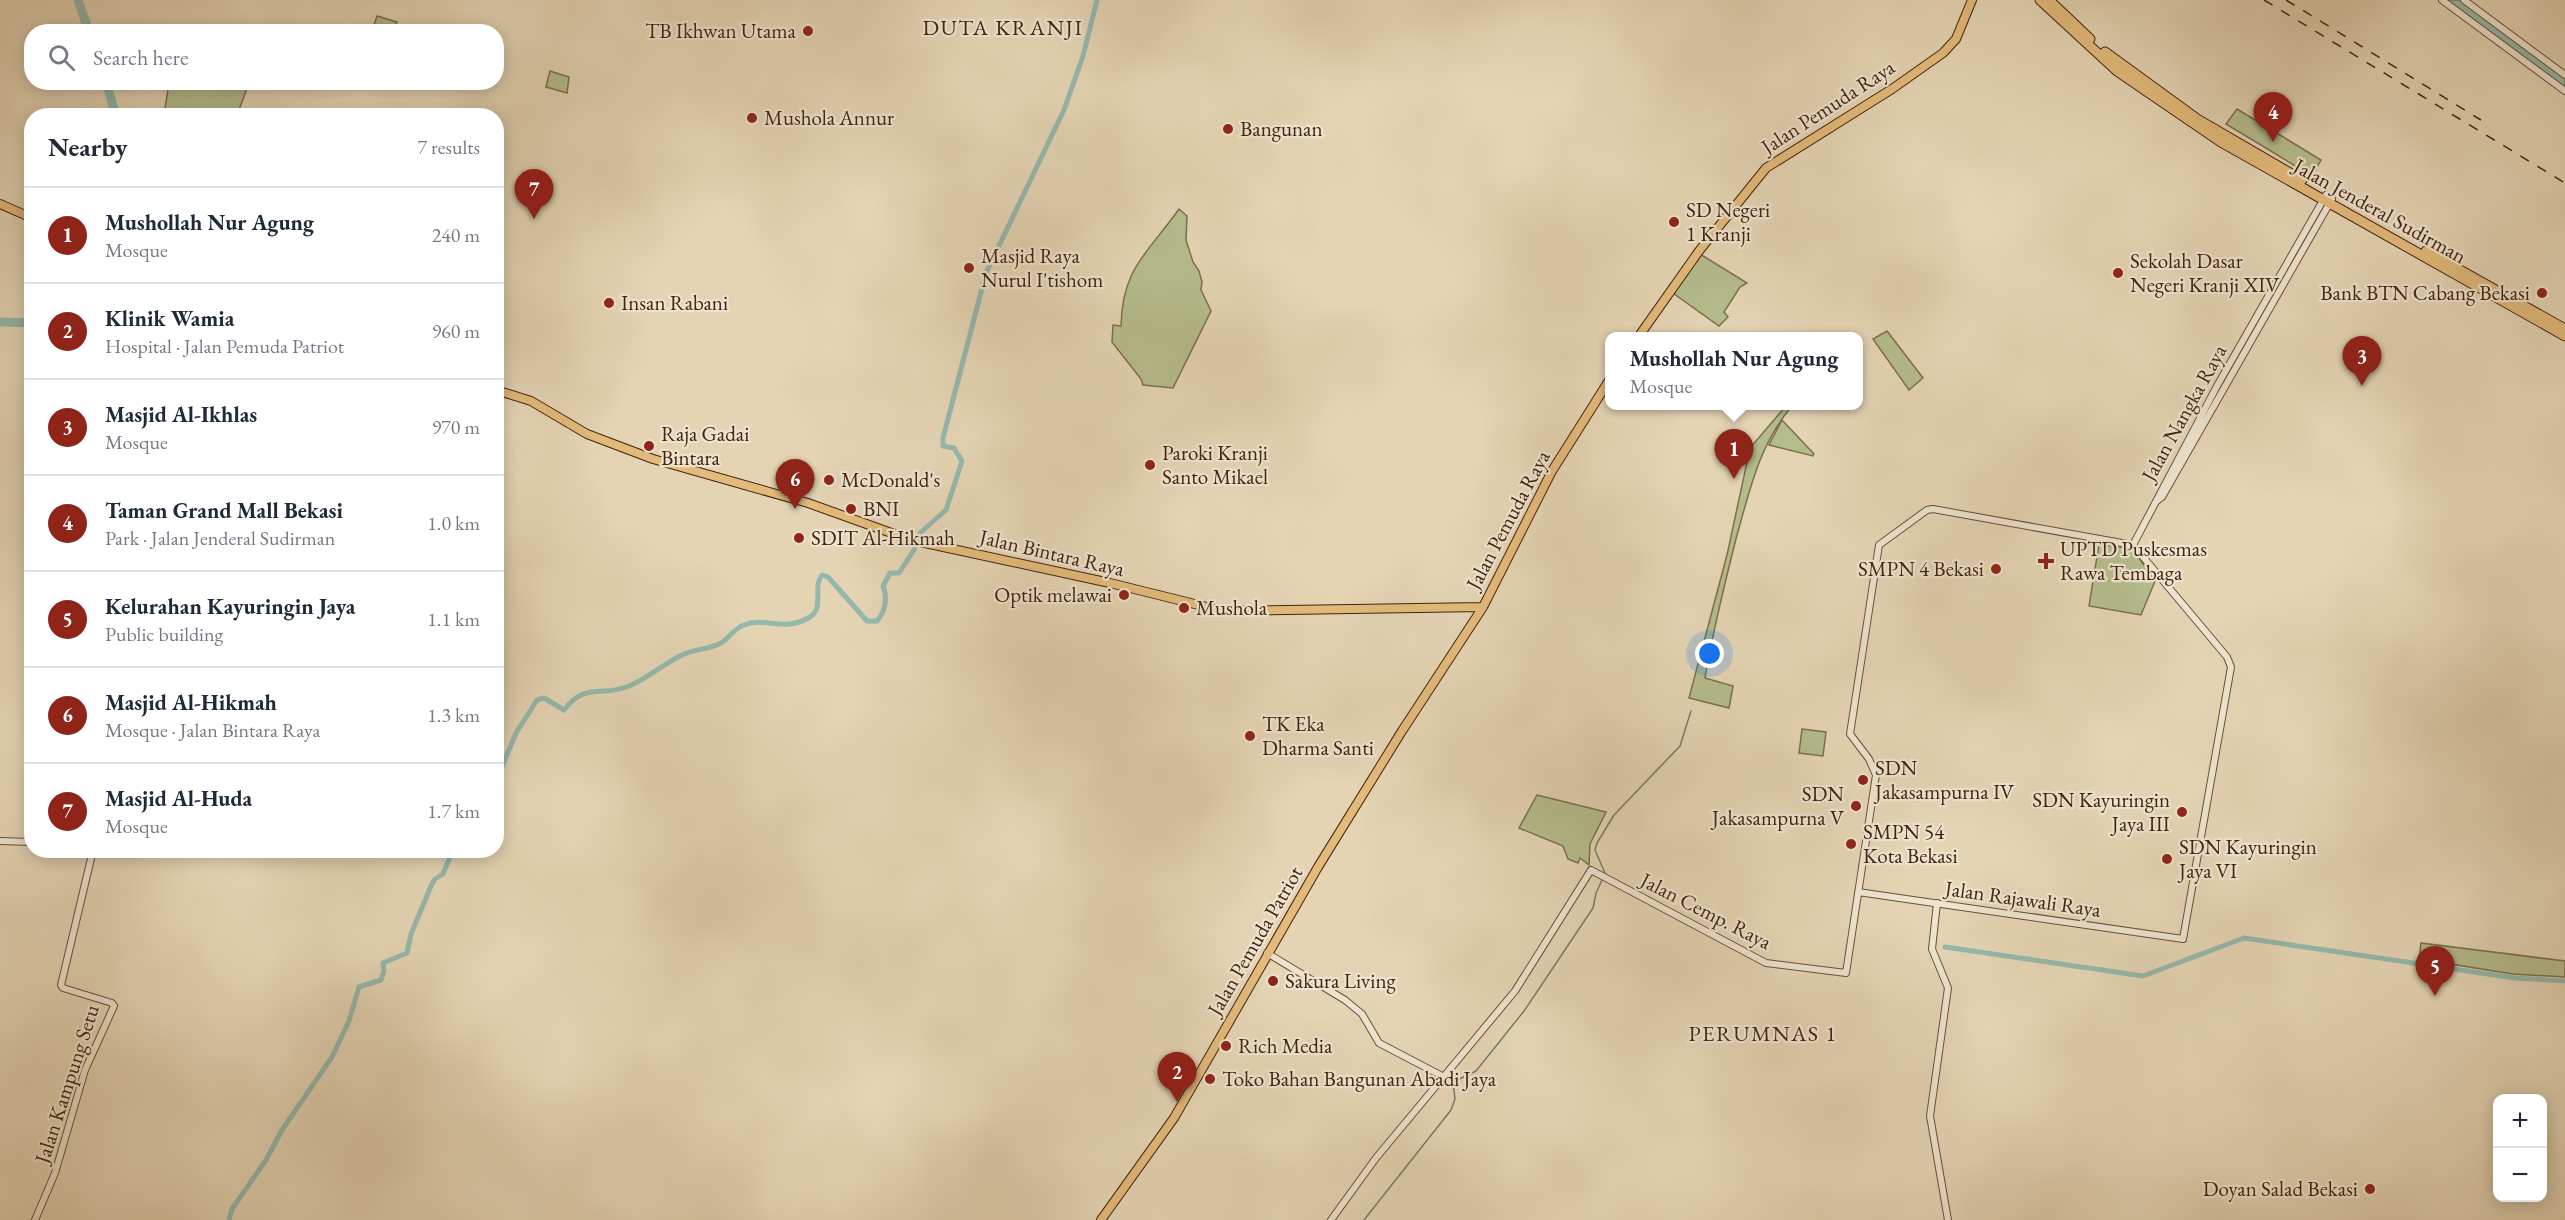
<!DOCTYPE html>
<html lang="en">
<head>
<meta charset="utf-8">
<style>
	body { margin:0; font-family:"EB Garamond",serif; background:#f2f2f3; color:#1f2937 }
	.controls { position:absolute; right:18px; bottom:18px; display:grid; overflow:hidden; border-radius:12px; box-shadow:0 3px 15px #0003 }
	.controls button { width:54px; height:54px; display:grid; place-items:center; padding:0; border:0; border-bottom:2px solid #e0e1e3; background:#fff; color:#1f2937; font:30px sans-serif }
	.you { position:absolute; left:1710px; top:654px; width:21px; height:21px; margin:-15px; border:4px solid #fff; border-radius:50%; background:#1a73e8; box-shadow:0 0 0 9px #1a73e833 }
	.badge { display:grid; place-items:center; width:39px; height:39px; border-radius:50%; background:#8f2418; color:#fff; font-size:20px; font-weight:700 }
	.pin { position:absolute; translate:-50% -50px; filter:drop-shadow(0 2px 3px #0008) }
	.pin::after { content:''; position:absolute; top:32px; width:21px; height:18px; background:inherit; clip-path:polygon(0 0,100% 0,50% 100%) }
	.popup { position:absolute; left:1605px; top:332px; width:258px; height:78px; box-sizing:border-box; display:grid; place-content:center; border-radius:12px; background:#fff; filter:drop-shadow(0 2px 4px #0005); font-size:20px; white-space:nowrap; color:#747a83 }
	.popup b { font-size:22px; color:#1f2937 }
	.popup::after { content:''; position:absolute; left:50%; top:100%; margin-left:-12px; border:12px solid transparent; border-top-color:#fff }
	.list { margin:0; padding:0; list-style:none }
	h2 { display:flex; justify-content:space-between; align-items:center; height:78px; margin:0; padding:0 24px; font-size:26px }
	h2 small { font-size:20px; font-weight:400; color:#747a83 }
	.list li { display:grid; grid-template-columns:39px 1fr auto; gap:18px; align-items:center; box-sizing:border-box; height:96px; padding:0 24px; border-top:2px solid #e0e1e3 }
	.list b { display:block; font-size:22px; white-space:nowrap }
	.list p { margin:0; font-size:20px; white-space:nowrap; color:#747a83 }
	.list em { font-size:20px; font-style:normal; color:#747a83 }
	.icon { flex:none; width:33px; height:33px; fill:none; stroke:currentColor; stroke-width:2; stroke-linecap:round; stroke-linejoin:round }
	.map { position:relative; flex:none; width:2565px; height:1220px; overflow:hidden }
	.search { position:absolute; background:#fff; box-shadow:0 3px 15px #0003; left:24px; top:24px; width:480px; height:66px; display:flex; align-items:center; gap:15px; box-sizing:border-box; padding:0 21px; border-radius:24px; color:#747a83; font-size:22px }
	.panel { position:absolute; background:#fff; box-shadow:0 3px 15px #0003; left:24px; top:108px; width:480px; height:750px; border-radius:24px }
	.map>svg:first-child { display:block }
	.green { fill:#b5bc8c; stroke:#7c6f4e; stroke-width:1.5 }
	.water { fill:#95b8ac; stroke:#747c6d; stroke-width:1.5 }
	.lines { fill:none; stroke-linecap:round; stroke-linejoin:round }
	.stream { stroke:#747c6d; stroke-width:1.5 }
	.canal { stroke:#95b8ac; stroke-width:5 }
	.river { stroke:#95b8ac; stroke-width:9 }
	.minor-casing { stroke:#6b4e38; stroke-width:8 }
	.major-casing { stroke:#43220f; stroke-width:10 }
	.highway-casing { stroke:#43220f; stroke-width:11 }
	.minor { stroke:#ede3ce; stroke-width:6 }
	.major { stroke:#e2ba7a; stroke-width:8 }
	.highway { stroke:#e2ba7a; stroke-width:9 }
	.rail { stroke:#43220f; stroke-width:1.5; stroke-dasharray:10 10; stroke-linecap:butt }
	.poi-dot { fill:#8f2418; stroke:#ede3ce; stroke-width:2 }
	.labels { text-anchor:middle; stroke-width:4.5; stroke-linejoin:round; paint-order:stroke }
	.poi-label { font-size:21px; fill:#43220f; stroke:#ede3ce; text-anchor:start }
	.street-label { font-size:21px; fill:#43220f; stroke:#ede3ce }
	.neighbourhood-label { font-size:22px; letter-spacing:1.5px; fill:#43220f; stroke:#ede3ce }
</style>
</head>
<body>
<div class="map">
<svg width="2565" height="1220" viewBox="0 0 2565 1220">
	<rect width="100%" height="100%" fill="#e4d4b4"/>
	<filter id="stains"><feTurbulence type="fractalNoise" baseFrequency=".00333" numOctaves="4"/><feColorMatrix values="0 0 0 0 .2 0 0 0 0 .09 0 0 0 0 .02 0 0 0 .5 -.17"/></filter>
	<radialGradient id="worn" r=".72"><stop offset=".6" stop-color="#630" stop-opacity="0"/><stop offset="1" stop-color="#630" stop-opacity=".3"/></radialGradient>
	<!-- green -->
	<path class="green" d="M377,16L397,22L393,31H372Z
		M550,71L569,77L567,93L546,87Z
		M169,83V82L249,83L237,115H164Z
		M2237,109L2321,160L2312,176L2226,124Z
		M1179,209L1187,216L1186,240L1193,262L1199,271L1202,282L1201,290L1211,311L1173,388L1143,385L1141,379L1112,342L1113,325L1121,326C1122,268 1148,253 1179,209Z
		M1700,254L1747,283L1740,287L1724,312L1728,317L1719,326L1673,293Z
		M1887,331L1923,378L1909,390L1873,339Z
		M1786,406H1792C1760,443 1750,489 1737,535C1725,582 1713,630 1705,678L1733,686L1729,708L1689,698L1727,555L1750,448Z
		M1782,420L1814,454L1813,456L1769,445Z
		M2099,544L2133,549L2155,581L2141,615L2089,606Z
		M1802,729L1826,732L1823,756L1799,753Z
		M1537,795L1606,812L1590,844L1589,865L1580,858L1578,863L1568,859L1563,846L1519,828Z
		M2421,943L2565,961V977L2513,974L2419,959Z"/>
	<!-- water -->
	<path class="water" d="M2442,0H2464L2565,75V91Z"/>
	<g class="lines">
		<!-- stream -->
		<path class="stream" d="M1605,873L1595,850L1597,843L1614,815L1680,746L1691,711
			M1364,1220L1451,1110L1455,1099L1453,1082L1476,1071L1524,1011L1593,908L1596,893L1603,878"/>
		<!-- canal -->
		<path class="canal" d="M496,781L516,733L537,700L544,698L564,710C586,681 601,698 629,686C647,679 662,665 680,656C692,649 707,650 719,644C728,640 733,629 744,625C765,616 784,633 810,617C825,607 812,587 822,575L828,577L867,621H877C885,612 888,598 883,586L890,573H899L914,550L920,533L946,510L962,461L954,448L943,446V438L986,273L1064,110L1083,56L1097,0
			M1945,947L2143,976L2244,938L2515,978L2565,981
			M229,1220L232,1209L266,1160L282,1130L332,1057L349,1021L359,987L381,980L384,971L383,963L407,953L411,934L431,886L435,879L443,874L453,850"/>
		<!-- river -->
		<path class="river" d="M78,0L89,32
			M106,82L116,116
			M0,322L32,323"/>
		<!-- minor casing -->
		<g class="minor-casing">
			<path id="minor" d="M2442,0L2565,91
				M2464,0L2565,75
				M2157,501L2162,497L2332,199
				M2133,545L2217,386L2326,195
				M0,841L32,842
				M1858,892L2183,939L2231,667L2227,657L2133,545
				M1937,903L1932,949L1948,988L1930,1116L1948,1220
				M1267,953L1345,1000L1362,1014L1379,1043L1444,1077
				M35,1220L55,1173L85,1070L114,1006L112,1003L63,988L61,985L93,850
				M1331,1220L1376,1158L1515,991L1591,870L1766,963L1846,973L1876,775L1869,759L1850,734L1879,545L1927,510L1933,509L2133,545"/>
		</g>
		<!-- major casing -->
		<g class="major-casing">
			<path id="major" d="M0,204L32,218
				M1639,336L1699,251L1766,168L1892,89L1943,53L1956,39L1972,0
				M496,390L531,401L587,434L653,459L808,503L911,540L1110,583L1223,611L1483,607
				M1101,1220L1174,1118L1318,867L1402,731L1483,607L1552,471L1610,379"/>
		</g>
		<!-- highway casing -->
		<g class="highway-casing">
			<path id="highway" d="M2040,0L2117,71L2221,142L2565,336
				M2049,0L2090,39
				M2105,52L2197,119L2302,180
				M2426,251L2565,329"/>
		</g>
		<!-- minor -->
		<use href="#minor" class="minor"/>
		<!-- major -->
		<use href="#major" class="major"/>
		<!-- highway -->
		<use href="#highway" class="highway"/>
		<!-- rail -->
		<path class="rail" d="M2264,0L2565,183
			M2286,0L2481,120"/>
	</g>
	<!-- markers -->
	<g class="poi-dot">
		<circle cx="808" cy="31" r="6"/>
		<circle cx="752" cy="118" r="6"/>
		<circle cx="1228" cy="129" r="6"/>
		<circle cx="1674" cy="222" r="6"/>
		<circle cx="969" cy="268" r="6"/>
		<circle cx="2118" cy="273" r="6"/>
		<circle cx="2542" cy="293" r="6"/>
		<circle cx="609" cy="303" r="6"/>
		<circle cx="649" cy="446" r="6"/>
		<circle cx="1150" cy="465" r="6"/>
		<circle cx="829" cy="480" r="6"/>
		<circle cx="851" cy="509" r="6"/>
		<circle cx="799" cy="538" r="6"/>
		<path d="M2043 552h6v6h6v6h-6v6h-6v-6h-6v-6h6z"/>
		<circle cx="1996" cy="569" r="6"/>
		<circle cx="1124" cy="595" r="6"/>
		<circle cx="1184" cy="608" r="6"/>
		<circle cx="1250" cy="736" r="6"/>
		<circle cx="1863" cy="780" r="6"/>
		<circle cx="1856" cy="806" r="6"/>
		<circle cx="2182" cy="812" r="6"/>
		<circle cx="1851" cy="844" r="6"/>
		<circle cx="2167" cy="859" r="6"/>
		<circle cx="1273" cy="981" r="6"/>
		<circle cx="1226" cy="1046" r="6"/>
		<circle cx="1210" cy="1079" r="6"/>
		<circle cx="2370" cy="1189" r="6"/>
	</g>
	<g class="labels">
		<!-- poi labels -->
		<g class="poi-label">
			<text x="796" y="38" text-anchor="end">TB Ikhwan Utama</text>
			<text x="764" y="125">Mushola Annur</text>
			<text x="1240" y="136">Bangunan</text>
			<text x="1686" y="217">SD Negeri<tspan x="1686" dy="24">1 Kranji</tspan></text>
			<text x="981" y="263">Masjid Raya<tspan x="981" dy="24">Nurul I'tishom</tspan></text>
			<text x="2130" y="268">Sekolah Dasar<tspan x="2130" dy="24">Negeri Kranji XIV</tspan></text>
			<text x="2530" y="300" text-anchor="end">Bank BTN Cabang Bekasi</text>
			<text x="621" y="310">Insan Rabani</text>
			<text x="661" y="441">Raja Gadai<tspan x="661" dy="24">Bintara</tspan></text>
			<text x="1162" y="460">Paroki Kranji<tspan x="1162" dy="24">Santo Mikael</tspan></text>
			<text x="841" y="487">McDonald's</text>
			<text x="863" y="516">BNI</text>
			<text x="811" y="545">SDIT Al-Hikmah</text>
			<text x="2060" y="556">UPTD Puskesmas<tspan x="2060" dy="24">Rawa Tembaga</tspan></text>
			<text x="1984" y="576" text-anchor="end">SMPN 4 Bekasi</text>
			<text x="1112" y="602" text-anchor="end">Optik melawai</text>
			<text x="1196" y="615">Mushola</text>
			<text x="1262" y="731">TK Eka<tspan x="1262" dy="24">Dharma Santi</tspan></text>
			<text x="1875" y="775">SDN<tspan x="1875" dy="24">Jakasampurna IV</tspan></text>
			<text x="1844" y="801" text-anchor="end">SDN<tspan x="1844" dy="24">Jakasampurna V</tspan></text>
			<text x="2170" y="807" text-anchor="end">SDN Kayuringin<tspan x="2170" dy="24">Jaya III</tspan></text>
			<text x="1863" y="839">SMPN 54<tspan x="1863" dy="24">Kota Bekasi</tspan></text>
			<text x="2179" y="854">SDN Kayuringin<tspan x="2179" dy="24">Jaya VI</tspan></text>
			<text x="1285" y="988">Sakura Living</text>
			<text x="1238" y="1053">Rich Media</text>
			<text x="1222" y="1086">Toko Bahan Bangunan Abadi Jaya</text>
			<text x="2358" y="1196" text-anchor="end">Doyan Salad Bekasi</text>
		</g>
		<!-- street labels -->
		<g class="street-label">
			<text transform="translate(1828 107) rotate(-33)" y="7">Jalan Pemuda Raya</text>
			<text transform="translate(2380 211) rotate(29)" y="7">Jalan Jenderal Sudirman</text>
			<text transform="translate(2184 413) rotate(-61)" y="7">Jalan Nangka Raya</text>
			<text transform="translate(1508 520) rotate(-62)" y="7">Jalan Pemuda Raya</text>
			<text transform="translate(1052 553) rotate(13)" y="7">Jalan Bintara Raya</text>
			<text transform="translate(2023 899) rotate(8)" y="7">Jalan Rajawali Raya</text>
			<text transform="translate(1706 911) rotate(27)" y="7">Jalan Cemp. Raya</text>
			<text transform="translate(1255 941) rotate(-60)" y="7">Jalan Pemuda Patriot</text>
			<text transform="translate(67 1084) rotate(-72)" y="7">Jalan Kampung Setu</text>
		</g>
		<!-- neighbourhood labels -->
		<g class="neighbourhood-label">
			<text x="1003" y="35">DUTA KRANJI</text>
			<text x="1763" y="1041">PERUMNAS 1</text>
		</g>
	</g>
	<rect width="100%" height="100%" filter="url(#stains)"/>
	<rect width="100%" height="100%" fill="url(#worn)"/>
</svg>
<div class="controls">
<button>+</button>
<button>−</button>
</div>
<div class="you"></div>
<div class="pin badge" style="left:1734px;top:479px">1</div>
<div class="popup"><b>Mushollah Nur Agung</b>Mosque</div>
<div class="pin badge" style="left:1177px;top:1102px">2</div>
<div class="pin badge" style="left:2362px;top:386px">3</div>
<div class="pin badge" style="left:2273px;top:142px">4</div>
<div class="pin badge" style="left:2435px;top:996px">5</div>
<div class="pin badge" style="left:795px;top:509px">6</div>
<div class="pin badge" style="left:534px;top:219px">7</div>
<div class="search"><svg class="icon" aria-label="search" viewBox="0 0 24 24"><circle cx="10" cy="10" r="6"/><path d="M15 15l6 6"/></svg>Search here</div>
<section class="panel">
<h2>Nearby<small>7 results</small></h2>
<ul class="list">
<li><span class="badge">1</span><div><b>Mushollah Nur Agung</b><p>Mosque</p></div><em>240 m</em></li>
<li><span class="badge">2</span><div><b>Klinik Wamia</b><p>Hospital · Jalan Pemuda Patriot</p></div><em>960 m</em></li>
<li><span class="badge">3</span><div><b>Masjid Al-Ikhlas</b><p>Mosque</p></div><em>970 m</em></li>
<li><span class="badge">4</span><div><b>Taman Grand Mall Bekasi</b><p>Park · Jalan Jenderal Sudirman</p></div><em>1.0 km</em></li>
<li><span class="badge">5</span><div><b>Kelurahan Kayuringin Jaya</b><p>Public building</p></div><em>1.1 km</em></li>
<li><span class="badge">6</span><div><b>Masjid Al-Hikmah</b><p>Mosque · Jalan Bintara Raya</p></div><em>1.3 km</em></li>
<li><span class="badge">7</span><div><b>Masjid Al-Huda</b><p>Mosque</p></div><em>1.7 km</em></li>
</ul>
</section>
</div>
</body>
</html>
